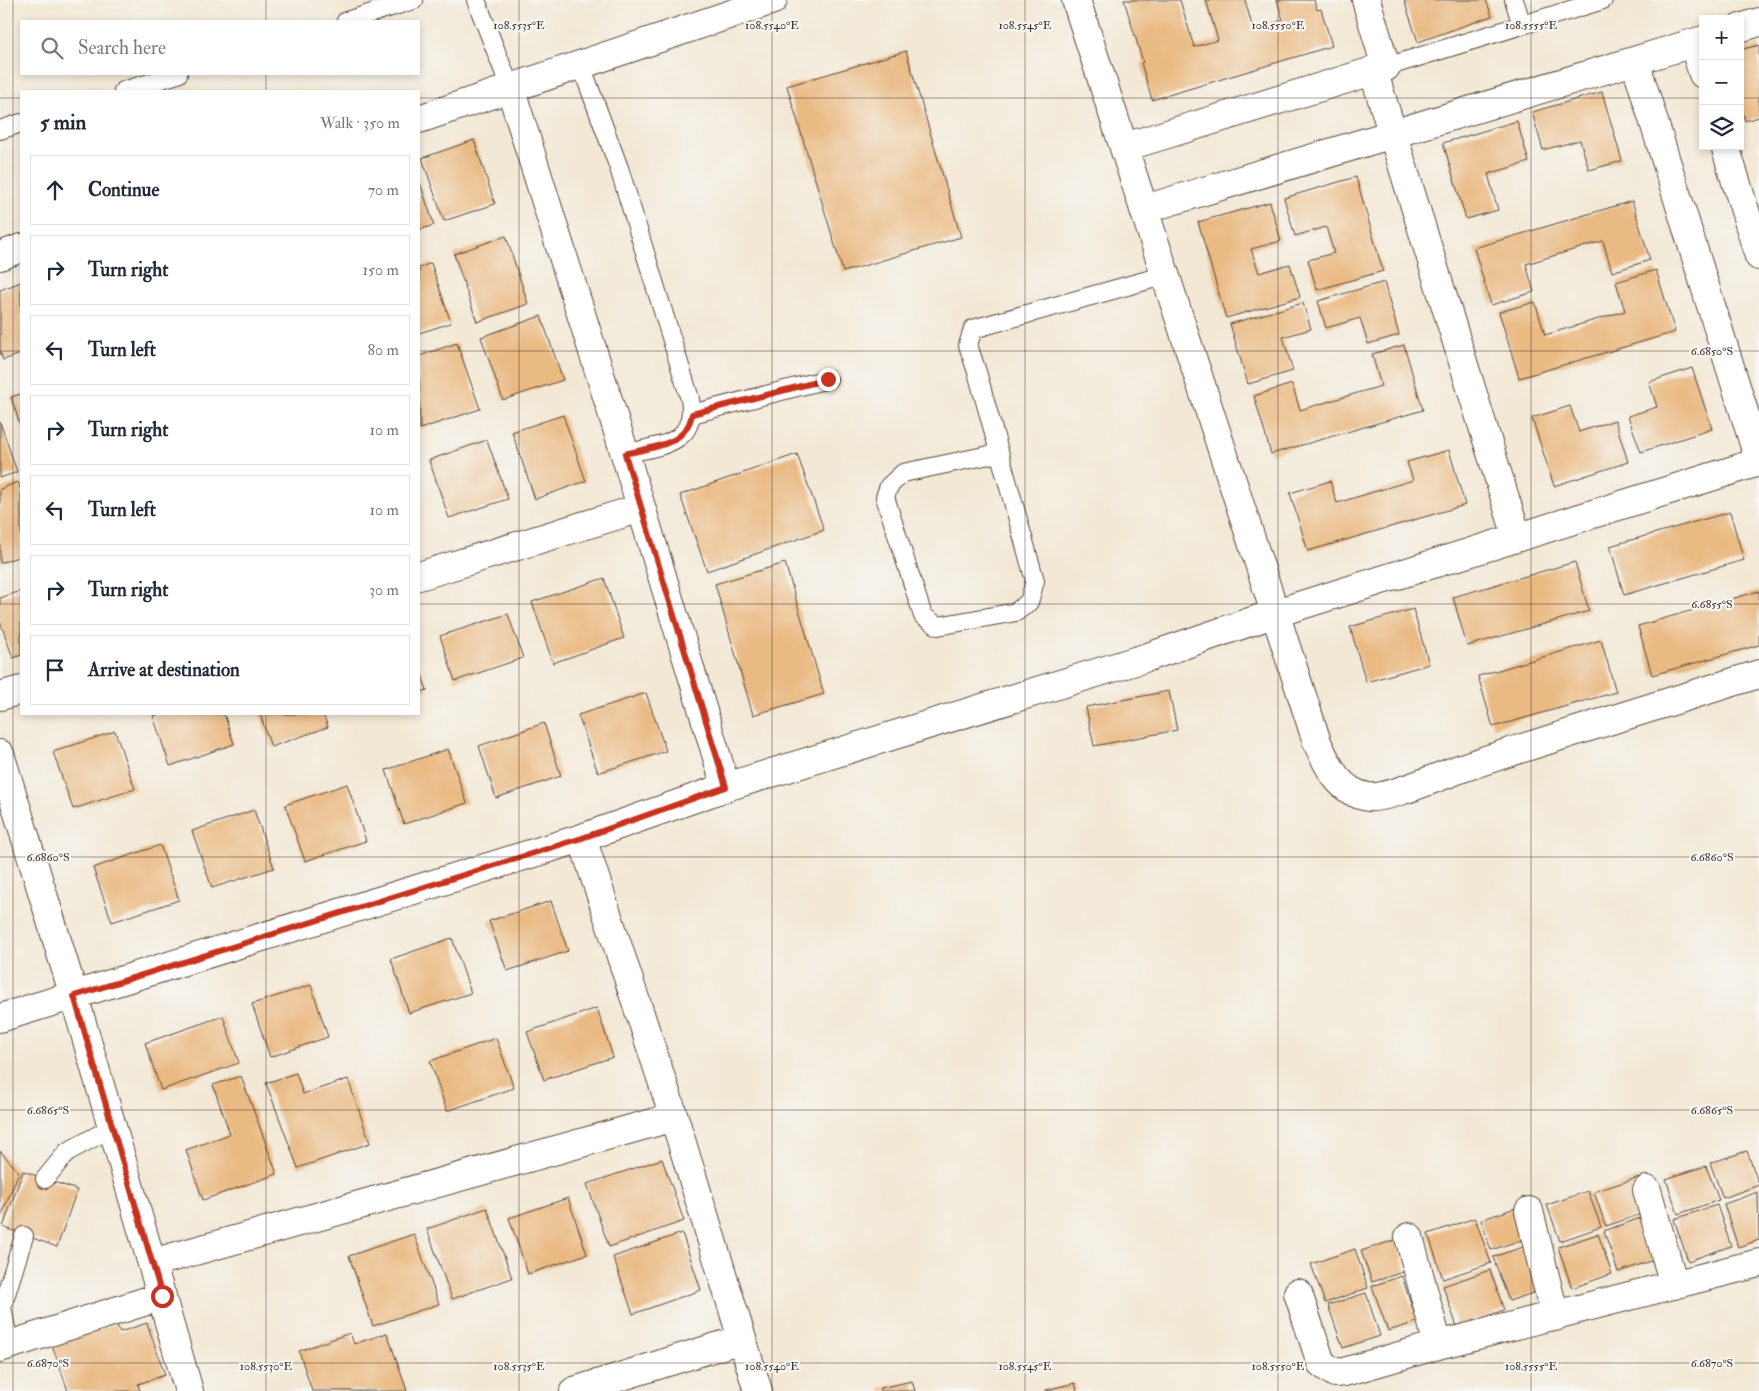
<!DOCTYPE html>
<html lang="en">
<head>
<meta charset="utf-8">
<style>
	body { margin:0; font-family:"IM FELL Double Pica",serif; background:#f6f6f7; color:#1f2937 }
	.controls { position:absolute; right:15px; top:15px; display:grid; overflow:hidden; border-radius:0px; box-shadow:0 2px 8px #0003 }
	.controls button { width:45px; height:45px; display:grid; place-items:center; padding:0; border:0; border-bottom:1px solid #e0e1e3; background:#fff; color:#1f2937; font:25px sans-serif }
	.stop { position:absolute; width:15px; height:15px; margin:-11px; border:4px solid #c8321e; border-radius:50%; background:#fff }
	.stop.end { background:#c8321e; border-color:#fff; box-shadow:0 1px 5px #0008 }
	.list { margin:0; padding:0; list-style:none }
	h2 { display:flex; justify-content:space-between; align-items:center; height:65px; margin:0; padding:0 20px; font-size:21px }
	h2 small { font-size:16px; font-weight:400; color:#747a83 }
	.list li { display:grid; grid-template-columns:32px 1fr auto; gap:15px; align-items:center; box-sizing:border-box; height:70px; margin:0 10px 10px; padding:0 10px; border:1px solid #e0e1e3; border-radius:0px }
	.list b { display:block; font-size:19px; white-space:nowrap }
	.list em { font-size:16px; font-style:normal; color:#747a83 }
	.icon { flex:none; width:28px; height:28px; fill:none; stroke:currentColor; stroke-width:2; stroke-linecap:round; stroke-linejoin:round }
	.map { position:relative; flex:none; width:1759px; height:1391px; overflow:hidden }
	.search { position:absolute; background:#fff; box-shadow:0 2px 8px #0003; left:20px; top:20px; width:400px; height:55px; display:flex; align-items:center; gap:12px; box-sizing:border-box; padding:0 18px; border-radius:0px; color:#747a83; font-size:19px }
	.panel { position:absolute; background:#fff; box-shadow:0 2px 8px #0003; left:20px; top:90px; width:400px; height:625px; border-radius:0px }
	.map>svg:first-child { display:block }
	.building { fill:#eaba83 }
	.lines { fill:none; stroke-linecap:round; stroke-linejoin:round }
	.lane-casing { stroke:#574639; stroke-width:20 }
	.street-casing { stroke:#574639; stroke-width:30 }
	.lane { stroke:#fff; stroke-width:18 }
	.street { stroke:#fff; stroke-width:28 }
	.route { stroke:#c8321e; stroke-width:6 }
	.ticks { fill:none; stroke:#3b2a1e; stroke-width:1; stroke-opacity:0.45 }
	.ticks-label { font-size:12px; text-anchor:middle; fill:#3b2a1e; stroke:#f6f6f2; stroke-width:4.5; stroke-linejoin:round; paint-order:stroke }
</style>
</head>
<body>
<div class="map">
<svg width="1759" height="1391" viewBox="0 0 1759 1391">
	<rect width="100%" height="100%" fill="#f6f6f2"/>
	<filter id="ink" filterUnits="userSpaceOnUse"><feTurbulence type="fractalNoise" baseFrequency=".02" numOctaves="2"/><feDisplacementMap in="SourceGraphic" scale="10" xChannelSelector="R" yChannelSelector="G"/><feConvolveMatrix kernelMatrix="1 2 1 2 8 2 1 2 1" color-interpolation-filters="sRGB"/></filter>
	<filter id="wash" filterUnits="userSpaceOnUse"><feTurbulence type="fractalNoise" baseFrequency=".0096" numOctaves="4" result="noise"/><feDisplacementMap in="SourceGraphic" scale="20" xChannelSelector="R" yChannelSelector="G"/><feGaussianBlur stdDeviation="1.12" result="paint"/><feColorMatrix in="noise" values="0 0 0 0 0 0 0 0 0 0 0 0 0 0 0 0 0 1.4 0 .05"/><feComposite in="paint" operator="in"/></filter>
	<g filter="url(#wash)">
		<rect width="100%" height="100%" fill="#f3e8d5"/>
		<g id="blocks">
			<!-- building -->
			<path class="building" d="M1124,0H1180L1194,47L1218,40L1206,0H1245L1253,29L1283,20L1277,0H1314L1317,10L1321,9L1332,46L1152,100L1141,63L1143,62Z
				M1404,0H1486L1492,16L1418,42Z
				M1759,45V117L1745,121L1740,100V50Z
				M906,51L961,237L843,272L787,86Z
				M1602,92L1622,161L1589,170L1580,140L1543,150L1532,112Z
				M1517,121L1529,162L1488,174L1498,210L1466,219L1443,143Z
				M474,140L495,204L444,221L422,158Z
				M1356,177L1383,271L1317,290L1308,260L1334,253L1326,227L1295,236L1284,198Z
				M419,180L434,225L419,230Z
				M1632,201L1650,260L1612,272L1603,241L1526,264L1534,292L1491,305L1474,248Z
				M1270,202L1281,241L1251,249L1259,273L1290,264L1300,297L1226,318L1198,222Z
				M506,236L528,304L477,322L454,254Z
				M431,263L451,323L419,333V268Z
				M1656,270L1675,332L1519,378L1499,312L1535,302L1545,335L1625,311L1616,282Z
				M21,282V354L3,360L0,352V290Z
				M1384,282L1399,335L1368,344L1360,318L1326,328L1318,301Z
				M1303,303L1311,329L1283,337L1293,371L1248,384L1230,324Z
				M541,316L563,380L503,400L481,337Z
				M457,343L480,409L420,429L419,356Z
				M1404,345L1423,410L1271,454L1254,396L1292,384L1300,410L1381,386L1372,354Z
				M1692,368L1712,429L1641,452L1628,416L1657,407L1649,382Z
				M21,394V428L11,397Z
				M1570,406L1579,432L1615,420L1628,462L1554,486L1532,418Z
				M563,415L586,481L535,499L512,432Z
				M0,422L17,472L0,478Z
				M487,440L508,499L449,518L429,460Z
				M1449,450L1465,505L1308,551L1290,493L1330,481L1337,503L1413,480L1407,462Z
				M797,454L824,530L707,571L680,495Z
				M18,482L21,491V556L0,563V489Z
				M1730,512L1744,560L1624,595L1610,546Z
				M1575,562L1589,611L1467,646L1453,597Z
				M785,563L824,694L753,715L715,584Z
				M604,578L624,638L553,663L532,602Z
				M21,591V655L13,658L0,621V598Z
				M1759,591V645L1652,675L1638,626Z
				M1413,609L1429,664L1366,682L1350,627Z
				M508,614L523,658L455,681L440,636Z
				M1601,640L1616,692L1493,727L1478,676Z
				M419,667L427,690L419,693Z
				M1169,691L1177,730L1094,746L1086,707Z
				M646,693L666,751L598,773L578,715Z
				M161,714H224L234,744L170,766L153,716Z
				M260,714H323L328,727L271,747Z
				M544,723L561,776L496,798L479,746Z
				M115,731L135,789L73,809L53,752Z
				M448,749L467,803L404,824L386,770Z
				M347,784L366,841L305,861L285,805Z
				M254,810L274,868L212,888L192,831Z
				M160,845L179,900L112,922L93,868Z
				M551,901L568,951L507,971L489,921Z
				M452,938L471,993L409,1013L391,959Z
				M311,985L328,1037L270,1057L252,1004Z
				M597,1008L613,1057L544,1080L527,1032Z
				M223,1016L239,1063L161,1090L145,1043Z
				M496,1038L514,1088L447,1111L430,1061Z
				M296,1073L303,1094L348,1079L370,1143L298,1168L266,1083Z
				M241,1076L277,1174L203,1200L186,1150L230,1134L213,1085Z
				M0,1151L19,1172L0,1219Z
				M1747,1151L1759,1185L1723,1198L1710,1163Z
				M662,1159L684,1221L609,1247L587,1184Z
				M1706,1166L1719,1200L1678,1214L1666,1179Z
				M23,1171L77,1190L57,1247L3,1227Z
				M1639,1177L1650,1211L1606,1226L1594,1192Z
				M1588,1191L1601,1227L1560,1241L1547,1205Z
				M1758,1192L1759,1240L1738,1247L1724,1204Z
				M568,1198L587,1254L528,1274L509,1218Z
				M1717,1205L1731,1246L1688,1261L1674,1219Z
				M1521,1206L1531,1237L1491,1250L1481,1220Z
				M487,1208L512,1278L452,1299L427,1229Z
				M1643,1217L1657,1259L1618,1272L1604,1231Z
				M1475,1218L1491,1263L1443,1279L1428,1234Z
				M682,1233L701,1290L633,1314L613,1257Z
				M414,1234L439,1304L373,1326L349,1256Z
				M1598,1234L1612,1274L1572,1288L1558,1247Z
				M1395,1240L1406,1271L1372,1282L1361,1251Z
				M1532,1244L1548,1288L1509,1301L1493,1257Z
				M1355,1249L1368,1288L1325,1303L1311,1264Z
				M1490,1270L1504,1310L1457,1327L1443,1286Z
				M1402,1276L1417,1322L1388,1331L1372,1286Z
				M1366,1293L1380,1336L1343,1348L1328,1305Z
				M116,1323L120,1332L147,1323L165,1375L138,1384L140,1391H68L52,1345Z
				M350,1333L354,1344L387,1333L407,1391H312L299,1351Z
				M912,1381L915,1391H880V1388Z
				M1075,1383L1077,1391H1046V1390Z"/>
		</g>
	</g>
	<g filter="url(#ink)">
		<use href="#blocks" fill-opacity="0" stroke="#574639" stroke-width="1"/>
		<g class="lines">
			<!-- lane casing -->
			<g class="lane-casing">
				<path id="lane" d="M476,0L510,87
					M1514,0L1522,25
					M346,21L414,0
					M581,65L619,168L690,399C698,445 659,445 625,454
					M1386,67L1603,0
					M123,91L178,74
					M0,130L21,123
					M692,414L828,379
					M999,453L903,473L889,486L885,497L923,616L938,626L1016,612L1029,602L1035,581L977,372L968,345L973,329L1166,275
					M45,1179L67,1152L113,1127
					M9,1345L2,1307L24,1236"/>
			</g>
			<!-- street casing -->
			<g class="street-casing">
				<path id="street" d="M1076,0L1317,742C1328,766 1339,792 1368,797C1386,800 1442,775 1462,768C1560,735 1660,705 1759,674
					M1740,28L1759,22
					M1693,43L1703,74
					M1635,61L1759,460
					M1373,70L1517,537
					M510,87L625,454L726,787
					M419,119L773,0
					M1725,146L1759,256
					M1125,147L1386,67L1366,0
					M1145,209L1703,40
					M0,256L21,248
					M419,576L641,508
					M0,696L21,690
					M0,754L74,996L189,1391
					M582,838L674,1117L758,1391
					M0,1018L582,838L726,787L1148,657L1276,613L1759,462
					M1647,1190L1674,1285
					M1529,1211L1555,1317
					M1409,1237L1438,1345
					M152,1263L674,1117
					M1298,1293L1321,1363L1335,1373L1344,1372L1438,1345L1759,1263
					M0,1348L162,1296
					M574,1391L742,1339"/>
			</g>
			<!-- lane -->
			<use href="#lane" class="lane"/>
			<!-- street -->
			<use href="#street" class="street"/>
		</g>
	</g>
	<g class="lines" filter="url(#ink)">
		<!-- route -->
		<path class="route" d="M162,1296L74,996L582,838L726,787L625,454C652,447 686,446 692,414L828,379"/>
	</g>
	<!-- ticks -->
	<path class="ticks" d="M13,0V1391M266,0V21M519,0V1391M772,0V1391M1025,0V1391M1278,0V1391M1531,0V1391M266,74V91M0,98H21M419,98H1703M1740,98H1759M0,351H21M419,351H1759M0,604H21M419,604H1759M266,714V1391M0,857H1759M0,1110H1759M0,1363H1759"/>
	<g class="ticks-label">
		<text x="519" y="29">108.5535°E</text>
		<text x="772" y="29">108.5540°E</text>
		<text x="1025" y="29">108.5545°E</text>
		<text x="1278" y="29">108.5550°E</text>
		<text x="1531" y="29">108.5555°E</text>
		<text x="1712" y="355">6.6850°S</text>
		<text x="1712" y="608">6.6855°S</text>
		<text x="48" y="861">6.6860°S</text>
		<text x="1712" y="861">6.6860°S</text>
		<text x="48" y="1114">6.6865°S</text>
		<text x="1712" y="1114">6.6865°S</text>
		<text x="48" y="1367">6.6870°S</text>
		<text x="1712" y="1367">6.6870°S</text>
		<text x="266" y="1370">108.5530°E</text>
		<text x="519" y="1370">108.5535°E</text>
		<text x="772" y="1370">108.5540°E</text>
		<text x="1025" y="1370">108.5545°E</text>
		<text x="1278" y="1370">108.5550°E</text>
		<text x="1531" y="1370">108.5555°E</text>
	</g>
</svg>
<div class="controls">
<button>+</button>
<button>−</button>
<button><svg class="icon" aria-label="layers" viewBox="0 0 24 24"><path d="M12 4l9 5-9 5-9-5zM3 14l9 5 9-5"/></svg></button>
</div>
<div class="stop" style="left:162px;top:1296px"></div>
<div class="stop end" style="left:828px;top:379px"></div>
<div class="search"><svg class="icon" aria-label="search" viewBox="0 0 24 24"><circle cx="10" cy="10" r="6"/><path d="M15 15l6 6"/></svg>Search here</div>
<section class="panel">
<h2>5 min<small>Walk · 350 m</small></h2>
<ul class="list">
<li><svg class="icon" aria-label="ahead" viewBox="0 0 24 24"><path d="M12 20V5M6 11l6-6 6 6"/></svg><div><b>Continue</b></div><em>70 m</em></li>
<li><svg class="icon" aria-label="right" viewBox="0 0 24 24"><path d="M7 20v-9h11M14 6l5 5-5 5"/></svg><div><b>Turn right</b></div><em>150 m</em></li>
<li><svg class="icon" aria-label="left" viewBox="0 0 24 24"><path d="M17 20v-9H6M10 6l-5 5 5 5"/></svg><div><b>Turn left</b></div><em>80 m</em></li>
<li><svg class="icon" aria-label="right" viewBox="0 0 24 24"><path d="M7 20v-9h11M14 6l5 5-5 5"/></svg><div><b>Turn right</b></div><em>10 m</em></li>
<li><svg class="icon" aria-label="left" viewBox="0 0 24 24"><path d="M17 20v-9H6M10 6l-5 5 5 5"/></svg><div><b>Turn left</b></div><em>10 m</em></li>
<li><svg class="icon" aria-label="right" viewBox="0 0 24 24"><path d="M7 20v-9h11M14 6l5 5-5 5"/></svg><div><b>Turn right</b></div><em>30 m</em></li>
<li><svg class="icon" aria-label="arrive" viewBox="0 0 24 24"><path d="M6 21V4h12l-3 4 3 4H6"/></svg><div><b>Arrive at destination</b></div></li>
</ul>
</section>
</div>
</body>
</html>
